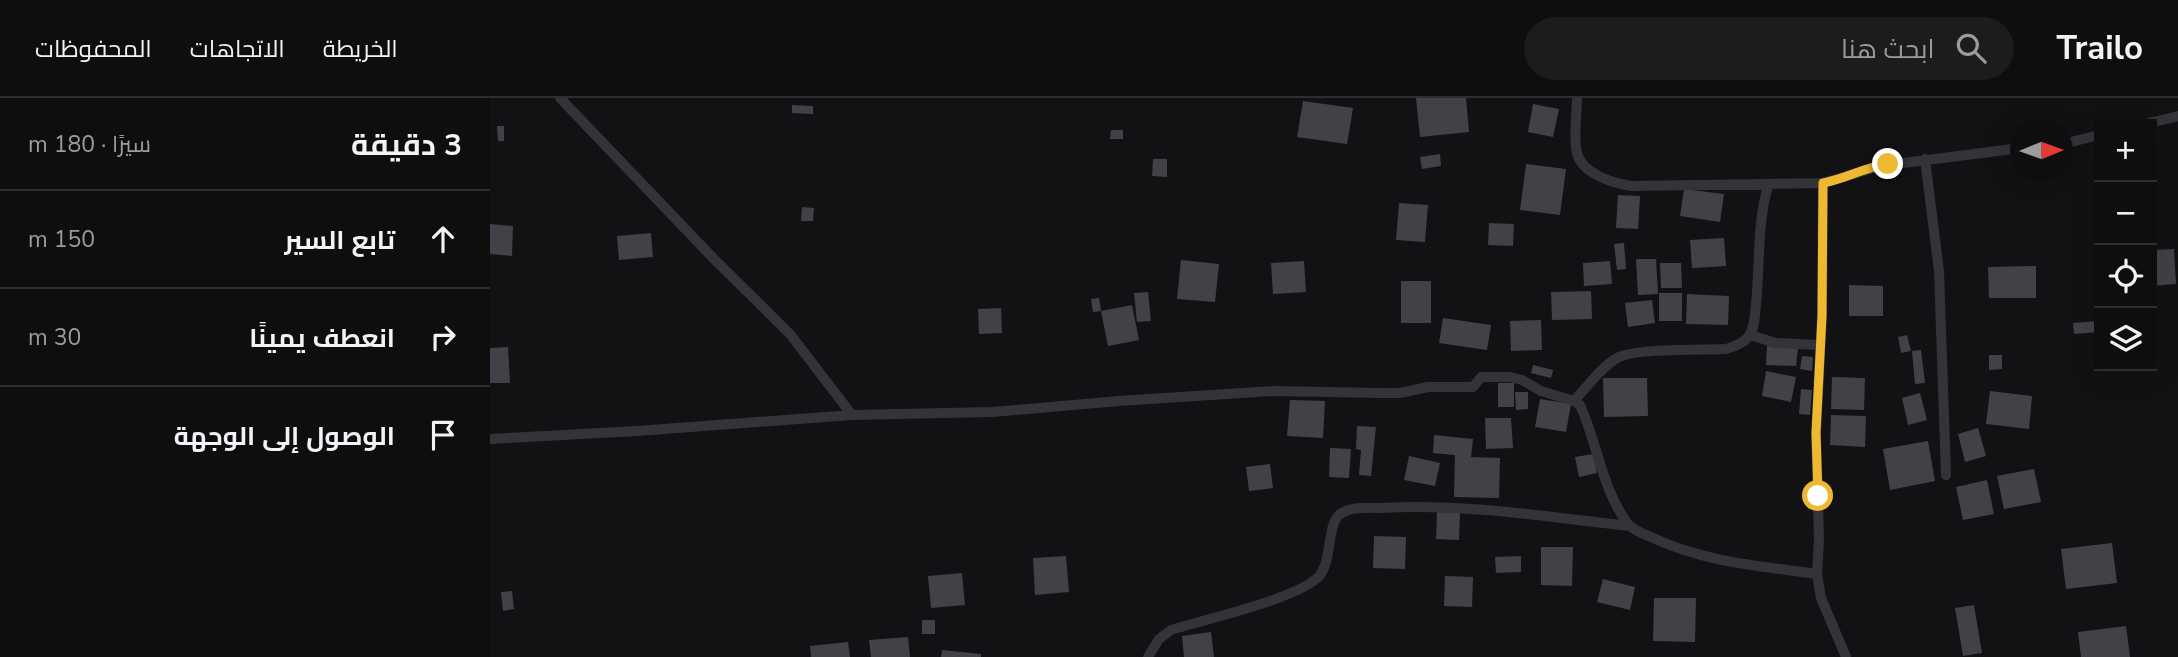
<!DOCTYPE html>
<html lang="ar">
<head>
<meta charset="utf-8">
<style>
	body { margin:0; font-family:"Nunito Sans",Cairo,sans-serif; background:#1c1c1d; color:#f1f3f6; direction:rtl }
	.controls { position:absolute; right:21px; top:21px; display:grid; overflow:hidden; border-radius:0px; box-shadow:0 7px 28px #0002 }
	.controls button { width:63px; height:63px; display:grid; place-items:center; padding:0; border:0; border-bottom:2px solid #2e2e2f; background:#0e0e0f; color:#f1f3f6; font:35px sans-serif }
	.compass { position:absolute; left:1520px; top:21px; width:63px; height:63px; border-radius:50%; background:#0e0e0f; box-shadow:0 7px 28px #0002; rotate:89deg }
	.stop { position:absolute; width:21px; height:21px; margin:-16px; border:5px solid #eeb930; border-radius:50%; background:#fff }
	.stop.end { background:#eeb930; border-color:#fff; box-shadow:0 2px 7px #0008 }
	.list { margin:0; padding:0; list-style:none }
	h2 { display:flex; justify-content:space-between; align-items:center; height:91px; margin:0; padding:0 28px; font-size:30px }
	h2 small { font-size:23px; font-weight:400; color:#9b9c9e }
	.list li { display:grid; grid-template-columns:46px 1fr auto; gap:21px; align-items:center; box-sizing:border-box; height:98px; padding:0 28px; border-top:2px solid #2e2e2f }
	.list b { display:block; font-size:26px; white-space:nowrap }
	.list em { font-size:23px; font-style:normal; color:#9b9c9e }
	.icon { flex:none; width:38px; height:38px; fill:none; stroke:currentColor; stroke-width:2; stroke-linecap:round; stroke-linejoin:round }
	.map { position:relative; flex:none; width:1688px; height:559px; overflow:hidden; direction:ltr }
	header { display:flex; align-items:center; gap:42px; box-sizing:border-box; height:98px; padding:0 35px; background:#0e0e0f; border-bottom:2px solid #2e2e2f }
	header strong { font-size:33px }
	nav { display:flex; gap:38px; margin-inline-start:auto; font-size:24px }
	.search { width:490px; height:63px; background:#1c1c1d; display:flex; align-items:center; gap:18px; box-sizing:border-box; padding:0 24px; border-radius:38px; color:#9b9c9e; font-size:26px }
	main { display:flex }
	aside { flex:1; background:#0e0e0f }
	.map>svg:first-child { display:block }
	.building { fill:#414247 }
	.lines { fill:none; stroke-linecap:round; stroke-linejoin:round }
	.minor { stroke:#333439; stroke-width:10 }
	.route { stroke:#eeb930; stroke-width:9 }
</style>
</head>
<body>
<header>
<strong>Trailo</strong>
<div class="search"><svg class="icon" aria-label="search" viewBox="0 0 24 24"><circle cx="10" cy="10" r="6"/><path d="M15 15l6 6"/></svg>ابحث هنا</div>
<nav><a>الخريطة</a><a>الاتجاهات</a><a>المحفوظات</a></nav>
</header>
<main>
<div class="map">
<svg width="1688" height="559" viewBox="0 0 1688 559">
	<rect width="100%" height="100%" fill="#121214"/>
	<!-- building -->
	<path class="building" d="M926,0H976L979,34L930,39Z
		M813,3L863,10L857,46L807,39Z
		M1043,6L1069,11L1063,39L1038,34Z
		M302,7L323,8V16L302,15Z
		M7,28H14V43H8Z
		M621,32H633V41H620Z
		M950,56L951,68L932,71L930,59Z
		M663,61H677V79L662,78Z
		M1036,66L1076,71L1070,117L1030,112Z
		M1194,91L1234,96L1230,124L1190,118Z
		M1128,97L1150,98L1148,131L1126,130Z
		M909,105L938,107L935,144L906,142Z
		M312,109L324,110L323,123H311Z
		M999,125L1024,126L1023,148L998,147Z
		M0,126L23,128L22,158L0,156Z
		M161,135L163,159L129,162L127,138Z
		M1234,140L1236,168L1202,170L1200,142Z
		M1134,145L1136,171L1127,172L1124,146Z
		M1684,151L1686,186L1662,188V152Z
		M1146,161H1166L1168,196L1148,197Z
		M691,162L729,166L725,204L687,201Z
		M814,163L816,194L783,196L781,165Z
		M1120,163L1122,186L1094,188L1093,165Z
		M1170,165H1191L1192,190H1171Z
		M1546,168V200H1499L1498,169Z
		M911,183H941V225H911Z
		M1359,187L1393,188V218H1359Z
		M1101,193L1102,221L1062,222L1061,194Z
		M658,194L661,223L647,224L644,195Z
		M1169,195H1192V223H1169Z
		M1197,196L1239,198L1238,227L1196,226Z
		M609,200L611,213L603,214L601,201Z
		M1162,202L1165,225L1138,229L1135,205Z
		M642,207L649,242L618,248L611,213Z
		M511,210L512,235L489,236L488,211Z
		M953,220L1001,227L997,252L949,245Z
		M1051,222L1052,252L1021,253L1020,223Z
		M1609,223V234L1584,236L1583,225Z
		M1417,237L1421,253L1411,255L1408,239Z
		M1277,248L1308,250L1306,268L1276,267Z
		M18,249L20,285H0V250Z
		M1431,252L1435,285L1425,286L1422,253Z
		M1499,257H1512V271L1499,272Z
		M1312,258L1323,259L1322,273L1310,271Z
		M1043,267L1063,272L1061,280L1041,275Z
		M1276,273L1306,279L1301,304L1272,298Z
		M1342,279L1375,280L1374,312L1341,311Z
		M1113,280H1157L1158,318L1114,319Z
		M1008,285H1024V309H1008Z
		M1311,291L1322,292L1320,317L1309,316Z
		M1500,293L1542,298L1539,331L1496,326Z
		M1025,294H1038V311L1026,312Z
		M1430,295L1437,322L1418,327L1412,300Z
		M1050,301L1081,306L1076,334L1045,329Z
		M800,302L835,303L833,340L797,338Z
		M1341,317L1376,318L1375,349L1340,347Z
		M995,320H1021L1023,350L996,351Z
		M867,328L886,329L881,378L869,377L871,352L866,351Z
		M1488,330L1496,358L1475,364L1468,336Z
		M944,337L983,341L981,359L1010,360L1009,400L964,399L965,357L943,355Z
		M1438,343L1445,383L1400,392L1393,351Z
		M840,350L861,351L859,380L839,379Z
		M1103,356L1107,375L1089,379L1085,359Z
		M919,358L950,365L945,388L914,382Z
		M780,366L783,390L759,393L756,369Z
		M1544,371L1551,404L1514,411L1507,378Z
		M1497,382L1504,416L1473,422L1466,389Z
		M947,414L970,415L969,442L946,441Z
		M884,438L916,439L915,471L883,470Z
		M1622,445L1627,485L1576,491L1571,451Z
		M1051,449H1083L1082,488L1051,487Z
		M576,458L579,494L545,497L543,460Z
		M1031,458V474L1006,475L1005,459Z
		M472,475L475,507L441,510L438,478Z
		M955,478L983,479L982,509L954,508Z
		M1113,481L1145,489L1140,512L1107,504Z
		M22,493L24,511L13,513L11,494Z
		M1164,500H1206L1205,544L1163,543Z
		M1484,507L1492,555L1473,558L1465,510Z
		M432,522H445V536H432Z
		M1636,528L1640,559H1591L1588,534Z
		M721,534L724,559H694L692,538Z
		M418,539L420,559H381L379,542Z
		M358,544L360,559H321L320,548Z
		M452,552L491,556V559H451Z"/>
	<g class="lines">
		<!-- minor -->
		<path class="minor" d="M70,0L224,161L300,236L362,317
			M1087,0C1087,17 1083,39 1087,55C1092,76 1123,85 1141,88L1333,85L1390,68L1531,50
			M1655,26L1688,18
			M1573,46L1609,37
			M1435,61L1449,173L1456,377
			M1333,85L1332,218L1326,335L1329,441L1327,476L1331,500L1356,559
			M1260,237L1286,245L1330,247
			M1084,303C1096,290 1112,268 1127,260C1145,250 1212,252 1236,251C1243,249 1254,245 1259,238C1265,230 1265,215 1266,206C1270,170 1267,118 1279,86
			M0,341L147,333L362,317L502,314L629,303L783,293L890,295H910L938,289H983L991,279H1020L1032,282L1051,293L1084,303L1090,307C1107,344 1112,392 1138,426C1143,432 1153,436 1161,439C1213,464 1270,468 1327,476
			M658,559L669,541L681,532C712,522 812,500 830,477C842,461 837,429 849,417C859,408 879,410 891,410C974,405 1057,419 1140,428"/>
	</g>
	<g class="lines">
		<!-- route -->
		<path class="route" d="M1328,398L1326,335L1332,218L1333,85C1355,81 1375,69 1398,66"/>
	</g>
</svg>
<div class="controls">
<button>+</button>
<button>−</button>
<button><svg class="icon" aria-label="locate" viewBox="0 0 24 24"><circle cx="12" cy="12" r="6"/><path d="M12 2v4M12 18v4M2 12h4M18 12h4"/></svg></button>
<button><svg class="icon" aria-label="layers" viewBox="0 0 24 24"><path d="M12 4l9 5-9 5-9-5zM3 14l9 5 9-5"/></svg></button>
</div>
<svg class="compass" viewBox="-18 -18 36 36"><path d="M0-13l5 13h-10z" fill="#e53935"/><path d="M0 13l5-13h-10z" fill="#9b9c9e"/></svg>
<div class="stop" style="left:1328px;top:398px"></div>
<div class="stop end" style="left:1398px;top:66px"></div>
</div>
<aside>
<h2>3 دقيقة<small>سيرًا · 180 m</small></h2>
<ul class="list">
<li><svg class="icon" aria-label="ahead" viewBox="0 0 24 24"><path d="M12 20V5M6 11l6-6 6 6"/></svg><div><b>تابع السير</b></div><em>150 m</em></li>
<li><svg class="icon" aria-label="right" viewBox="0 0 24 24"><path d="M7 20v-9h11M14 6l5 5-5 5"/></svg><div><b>انعطف يمينًا</b></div><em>30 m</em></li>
<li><svg class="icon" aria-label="arrive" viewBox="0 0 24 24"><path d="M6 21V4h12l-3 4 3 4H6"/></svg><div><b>الوصول إلى الوجهة</b></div></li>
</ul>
</aside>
</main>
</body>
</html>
